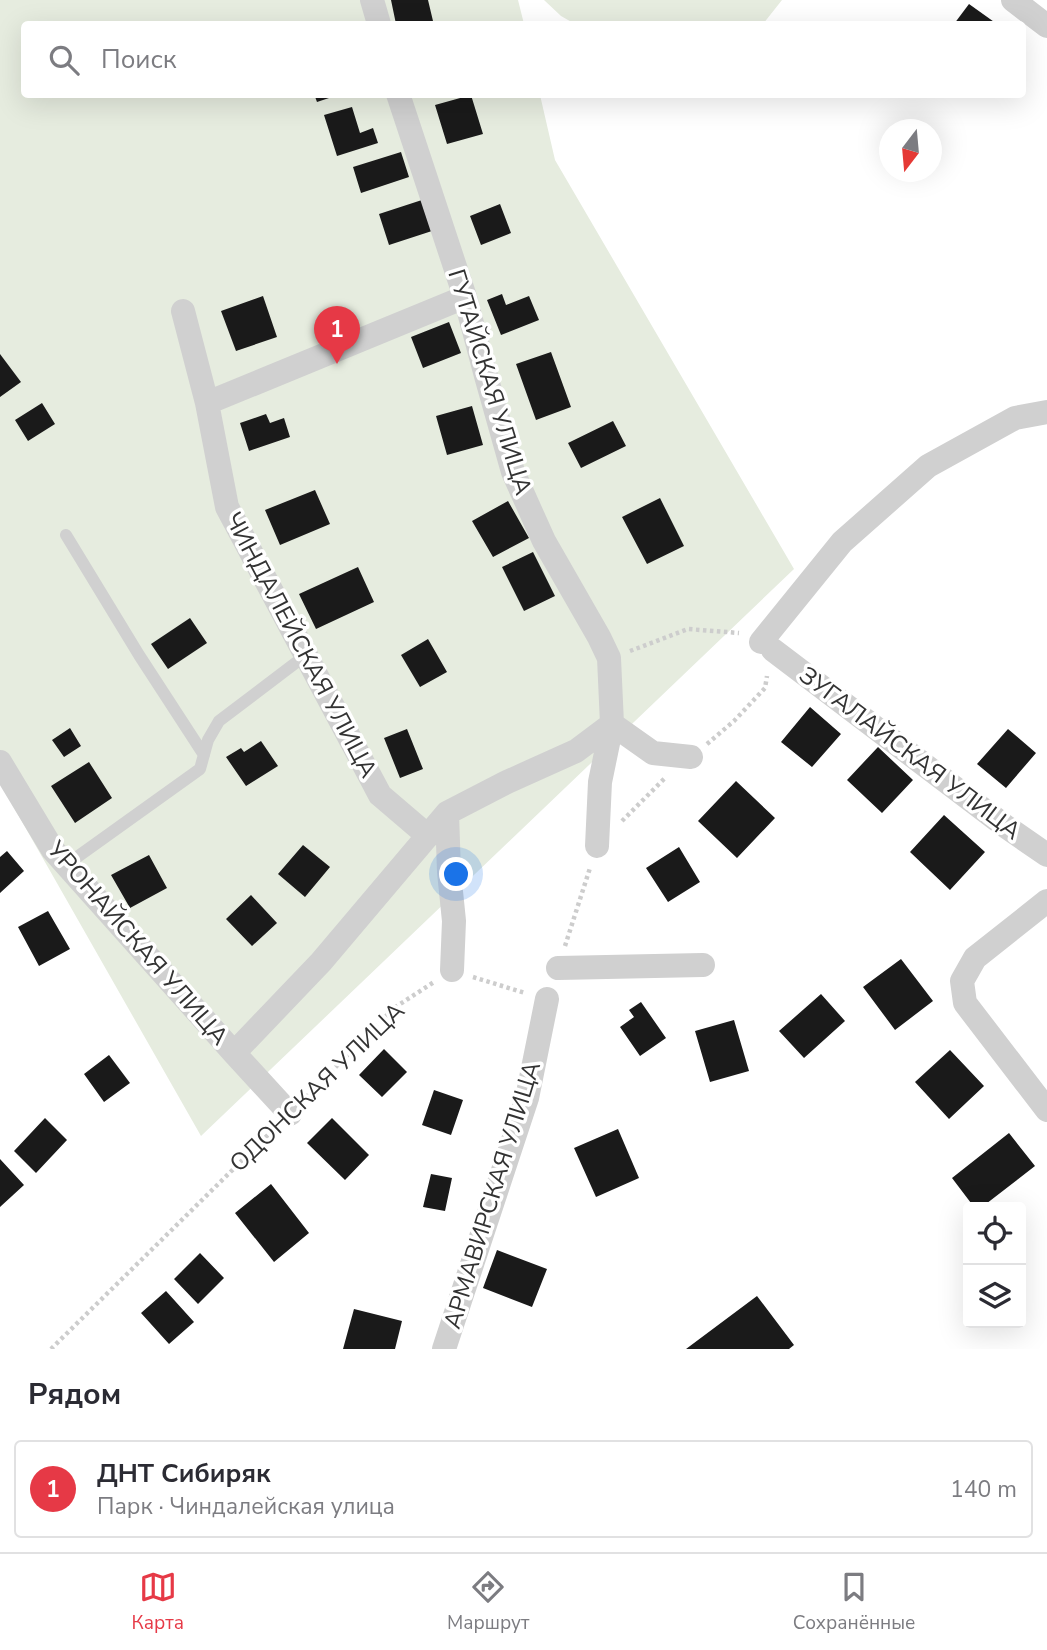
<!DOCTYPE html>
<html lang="ru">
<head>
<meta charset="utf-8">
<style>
	body { margin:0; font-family:"Nunito Sans",sans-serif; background:#f2f2f3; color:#2b2b33 }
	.controls { position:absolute; right:21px; bottom:21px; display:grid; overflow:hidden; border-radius:7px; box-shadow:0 7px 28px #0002 }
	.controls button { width:63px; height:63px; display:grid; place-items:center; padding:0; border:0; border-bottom:2px solid #e1e1e2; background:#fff; color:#2b2b33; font:35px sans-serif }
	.compass { position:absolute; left:879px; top:119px; width:63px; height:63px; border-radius:50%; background:#fff; box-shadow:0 7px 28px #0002; rotate:196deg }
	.you { position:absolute; left:457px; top:875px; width:24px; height:24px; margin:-18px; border:5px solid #fff; border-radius:50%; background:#1a73e8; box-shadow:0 0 0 10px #1a73e833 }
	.badge { display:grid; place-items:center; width:46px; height:46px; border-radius:50%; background:#e63946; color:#fff; font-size:23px; font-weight:700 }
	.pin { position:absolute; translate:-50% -58px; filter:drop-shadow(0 2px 4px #0008) }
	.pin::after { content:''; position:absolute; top:37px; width:24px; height:21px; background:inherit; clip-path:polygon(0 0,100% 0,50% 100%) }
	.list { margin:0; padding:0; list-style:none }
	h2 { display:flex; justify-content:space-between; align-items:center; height:91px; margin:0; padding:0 28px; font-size:30px }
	h2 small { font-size:23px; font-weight:400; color:#7c7c81 }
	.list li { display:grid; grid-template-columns:46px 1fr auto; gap:21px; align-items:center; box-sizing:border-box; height:98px; margin:0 14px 14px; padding:0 14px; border:2px solid #e1e1e2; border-radius:7px }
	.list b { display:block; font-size:26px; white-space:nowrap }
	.list p { margin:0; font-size:23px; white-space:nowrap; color:#7c7c81 }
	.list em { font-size:23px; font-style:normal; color:#7c7c81 }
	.icon { flex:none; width:38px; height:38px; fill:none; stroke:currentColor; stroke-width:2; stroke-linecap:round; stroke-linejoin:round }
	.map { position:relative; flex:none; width:1047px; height:1349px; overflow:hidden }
	.search { position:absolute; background:#fff; box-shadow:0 7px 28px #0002; left:21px; right:21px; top:21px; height:77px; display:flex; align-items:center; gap:18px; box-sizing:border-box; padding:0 24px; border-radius:7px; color:#7c7c81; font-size:26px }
	.sheet { height:203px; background:#fff }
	nav { display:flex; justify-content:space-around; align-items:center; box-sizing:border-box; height:98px; border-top:2px solid #e1e1e2; background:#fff; font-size:19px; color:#7c7c81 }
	nav a { display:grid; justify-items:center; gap:4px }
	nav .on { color:#e63946 }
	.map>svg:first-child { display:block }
	.green { fill:#e6ecdf }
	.building { fill:#1a1a1a }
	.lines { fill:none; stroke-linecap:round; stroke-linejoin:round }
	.path { stroke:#cdcdcd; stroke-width:4.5; stroke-dasharray:3.5 3.5; stroke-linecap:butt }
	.lane { stroke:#d0d0d0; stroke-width:12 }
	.street { stroke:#d0d0d0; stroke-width:24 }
	.labels { text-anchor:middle; stroke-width:7; stroke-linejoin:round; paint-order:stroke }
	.street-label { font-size:24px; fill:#333; stroke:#fff }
</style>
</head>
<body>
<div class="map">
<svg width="1047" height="1349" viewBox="0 0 1047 1349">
	<rect width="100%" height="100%" fill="#fff"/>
	<!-- green -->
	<path class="green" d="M0,0H518L524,24H24V94L540,95L555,160L794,569L201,1136L0,783Z
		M544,0H782L763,24H575L561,16Z"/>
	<!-- building -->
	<path class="building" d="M391,0H428L433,21L417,24H396Z
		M969,4L997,24H954Z
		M314,94H338V95L317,102Z
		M471,95L483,134L447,144L435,105Z
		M352,107L360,133L373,128L378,143L337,156L324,115Z
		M401,152L409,177L361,193L353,167Z
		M425,199L435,230L389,245L379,214Z
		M500,204L511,233L481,245L470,216Z
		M502,294L506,305L529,296L539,320L501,335L487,300Z
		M263,296L277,337L236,351L221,311Z
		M449,322L461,353L423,368L411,337Z
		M551,352L571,407L536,420L516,364Z
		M0,354L21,382L0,397Z
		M42,403L55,424L28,441L15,420Z
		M472,406L483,445L447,455L436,416Z
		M266,414L270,423L284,418L290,437L249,451L240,423Z
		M613,421L626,446L581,468L568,443Z
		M315,490L330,524L280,545L265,510Z
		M660,498L684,546L647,564L622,517Z
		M508,501L529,538L493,557L472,521Z
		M533,552L555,596L524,611L502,567Z
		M358,567L374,602L316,629L299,594Z
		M190,618L207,643L168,669L151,644Z
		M428,639L447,672L420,687L401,655Z
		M810,707L841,734L812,767L781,742Z
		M70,728L81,746L64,757L52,740Z
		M407,729L423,769L400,778L384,738Z
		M1008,729L1036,753L1006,788L977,764Z
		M261,741L278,766L246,786L226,757L241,748L244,752Z
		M878,747L913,780L882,813L847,780Z
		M89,762L112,798L75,823L51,786Z
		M736,781L775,818L737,858L698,821Z
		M944,815L985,852L950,890L910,852Z
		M303,845L330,867L305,897L278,874Z
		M679,847L700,882L668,902L646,868Z
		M7,851L24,871L0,893V857Z
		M149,855L167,888L130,908L111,875Z
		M251,895L277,923L252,946L226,919Z
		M48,911L70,949L39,966L18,927Z
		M901,959L933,1001L895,1030L863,987Z
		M821,994L845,1021L804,1058L779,1031Z
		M641,1002L666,1038L640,1056L620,1027L634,1017L629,1010Z
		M734,1020L749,1071L710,1082L695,1031Z
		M384,1049L407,1072L382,1097L359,1075Z
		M950,1050L984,1086L949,1119L915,1082Z
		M109,1055L130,1083L104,1102L84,1074Z
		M434,1090L463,1100L451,1135L422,1125Z
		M45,1118L67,1140L36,1173L14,1151Z
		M332,1118L369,1155L345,1180L307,1143Z
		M618,1129L639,1178L596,1197L574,1148Z
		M1009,1133L1035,1166L982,1207H974L952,1178Z
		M0,1159L24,1185L0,1207Z
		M431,1174L452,1178L445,1211L423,1207Z
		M271,1184L309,1233L274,1262L235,1213Z
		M497,1250L547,1269L532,1307L483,1288Z
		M200,1253L224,1278L198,1304L174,1279Z
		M166,1291L194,1322L169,1344L141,1313Z
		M757,1296L794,1345L789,1349H686Z
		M354,1309L402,1321L395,1349H343Z"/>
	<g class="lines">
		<!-- path -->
		<path class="path" d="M630,651L688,629L739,633
			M707,744L734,721L765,688L767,676
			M622,821L665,778
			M565,946L590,868
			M473,977L525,993
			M306,1097L394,1008L434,982
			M51,1349L275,1128"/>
		<!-- lane -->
		<path class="lane" d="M66,535L139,655L204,755
			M66,865L200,769L208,740L219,721L306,655"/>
		<!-- street -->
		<path class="street" d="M372,0L379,24
			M1013,0L1047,26
			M398,94L465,297L486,376L513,472L544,541L599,637L609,658L612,724L653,753L691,757
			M183,311L207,403L227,507L380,795L428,836
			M207,403L465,297
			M761,642L842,542L928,466L1015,418L1047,412
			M773,650L1005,826L1047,855
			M0,762L53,850L234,1053L290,1114
			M447,813L449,872L454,921L452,970
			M597,846L600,782L612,724
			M1047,901L975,958L962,981L965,1003L1047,1110
			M558,968L703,965
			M234,1053L321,962L447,813L507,782L576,751L612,724
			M444,1349L527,1098L547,999"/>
	</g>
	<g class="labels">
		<!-- street labels -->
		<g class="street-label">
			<text transform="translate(490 382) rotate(73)" y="8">ГУТАЙСКАЯ УЛИЦА</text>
			<text transform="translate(301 645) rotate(62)" y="8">ЧИНДАЛЕЙСКАЯ УЛИЦА</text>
			<text transform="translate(910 753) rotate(37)" y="8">ЗУГАЛАЙСКАЯ УЛИЦА</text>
			<text transform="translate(138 943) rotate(49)" y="8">УРОНАЙСКАЯ УЛИЦА</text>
			<text transform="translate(317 1087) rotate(-44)" y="8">ОДОНСКАЯ УЛИЦА</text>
			<text transform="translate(492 1195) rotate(-73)" y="8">АРМАВИРСКАЯ УЛИЦА</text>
		</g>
	</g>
</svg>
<div class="controls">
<button><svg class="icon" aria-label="locate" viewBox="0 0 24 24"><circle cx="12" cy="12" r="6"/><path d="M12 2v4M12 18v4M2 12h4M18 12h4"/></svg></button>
<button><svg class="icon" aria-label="layers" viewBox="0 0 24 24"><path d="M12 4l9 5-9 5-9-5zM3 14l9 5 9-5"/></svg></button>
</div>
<svg class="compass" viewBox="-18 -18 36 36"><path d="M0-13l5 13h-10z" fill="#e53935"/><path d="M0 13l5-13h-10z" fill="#7c7c81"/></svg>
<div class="you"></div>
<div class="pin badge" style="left:337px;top:364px">1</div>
<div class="search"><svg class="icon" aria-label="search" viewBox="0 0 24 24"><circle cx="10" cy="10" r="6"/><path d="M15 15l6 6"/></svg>Поиск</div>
</div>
<section class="sheet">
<h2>Рядом<small></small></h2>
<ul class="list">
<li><span class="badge">1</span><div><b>ДНТ Сибиряк</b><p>Парк · Чиндалейская улица</p></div><em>140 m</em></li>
</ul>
</section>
<nav>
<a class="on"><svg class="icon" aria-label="map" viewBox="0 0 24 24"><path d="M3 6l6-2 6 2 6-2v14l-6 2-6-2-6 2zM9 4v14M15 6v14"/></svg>Карта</a>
<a><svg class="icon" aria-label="directions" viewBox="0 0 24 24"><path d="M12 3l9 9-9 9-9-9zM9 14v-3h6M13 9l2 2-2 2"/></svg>Маршрут</a>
<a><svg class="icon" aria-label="saved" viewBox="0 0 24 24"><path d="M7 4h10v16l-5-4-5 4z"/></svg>Сохранённые</a>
</nav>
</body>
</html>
